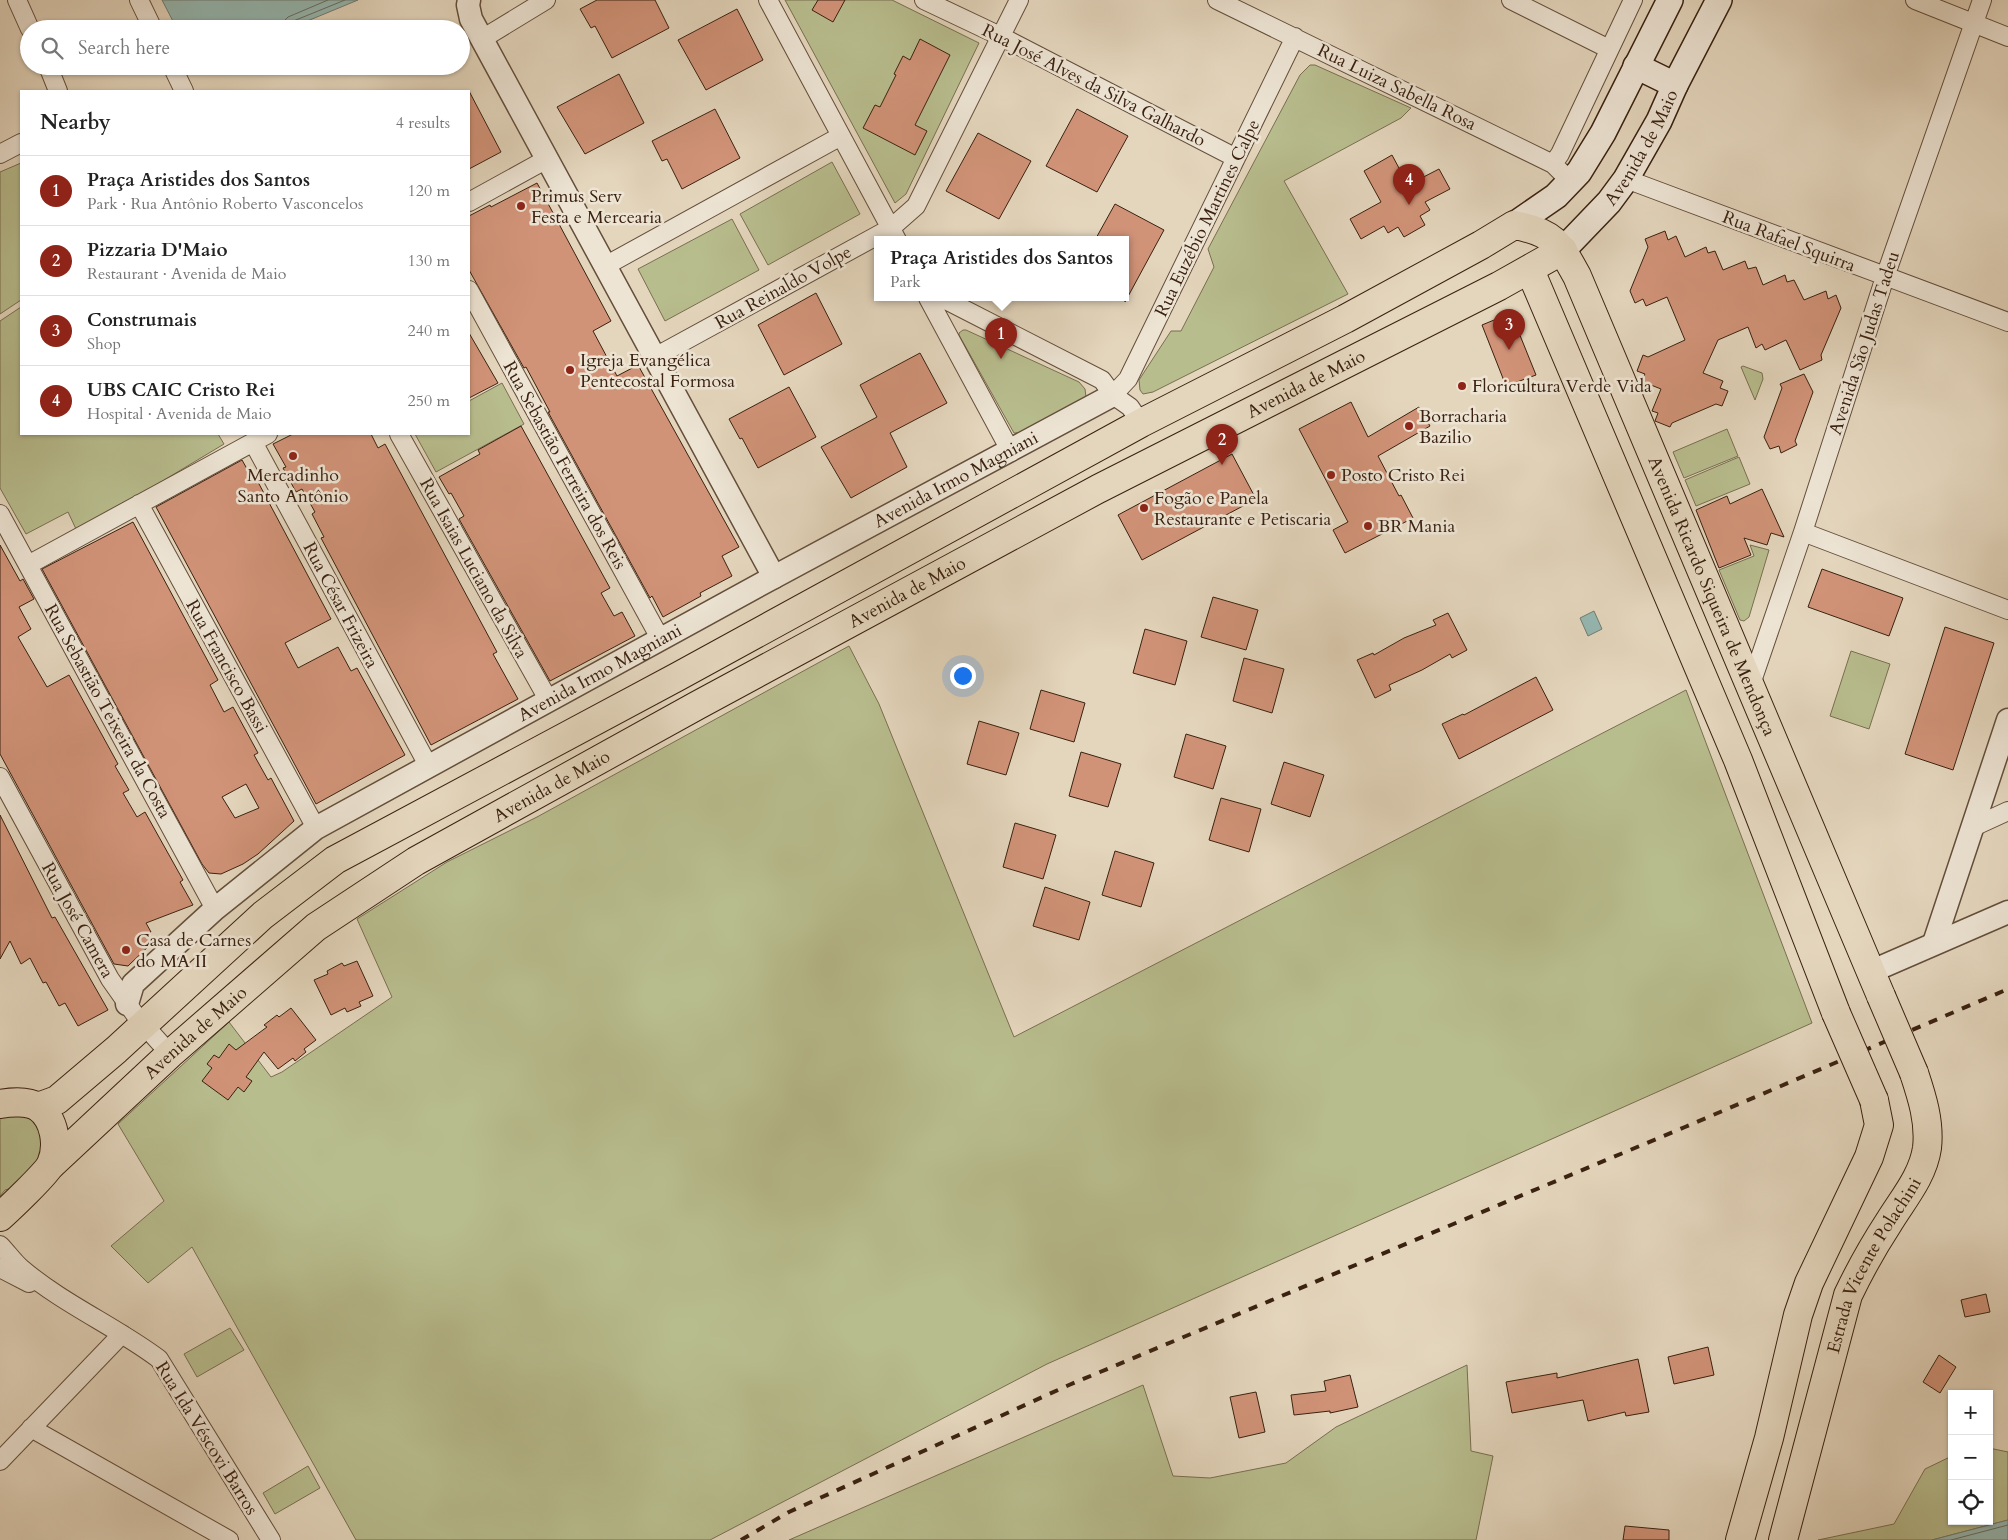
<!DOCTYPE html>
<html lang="en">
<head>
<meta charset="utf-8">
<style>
	body { margin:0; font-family:Cardo,serif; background:#f2f2f2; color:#222 }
	.controls { position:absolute; right:15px; bottom:15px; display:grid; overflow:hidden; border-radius:0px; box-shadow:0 1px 4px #0004 }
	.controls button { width:45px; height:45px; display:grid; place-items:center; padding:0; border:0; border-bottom:1px solid #e0e0e0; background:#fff; color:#222; font:25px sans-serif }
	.you { position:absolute; left:962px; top:675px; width:18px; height:18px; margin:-12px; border:4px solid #fff; border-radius:50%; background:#1a73e8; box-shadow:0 0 0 8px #1a73e833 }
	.badge { display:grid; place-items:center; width:32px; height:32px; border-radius:50%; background:#8f2418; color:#fff; font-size:16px; font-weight:700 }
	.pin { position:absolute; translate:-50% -41px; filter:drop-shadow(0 1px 2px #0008) }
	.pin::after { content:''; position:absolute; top:26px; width:18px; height:15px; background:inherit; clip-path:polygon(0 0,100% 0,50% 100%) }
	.popup { position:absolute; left:874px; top:236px; width:255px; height:65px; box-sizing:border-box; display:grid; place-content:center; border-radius:0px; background:#fff; filter:drop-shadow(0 1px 4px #0005); font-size:16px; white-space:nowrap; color:#767676 }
	.popup b { font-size:19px; color:#222 }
	.popup::after { content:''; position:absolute; left:50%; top:100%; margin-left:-10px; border:10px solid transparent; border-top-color:#fff }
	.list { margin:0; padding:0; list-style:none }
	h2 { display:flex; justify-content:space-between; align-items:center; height:65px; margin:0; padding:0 20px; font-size:21px }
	h2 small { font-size:16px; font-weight:400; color:#767676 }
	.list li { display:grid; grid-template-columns:32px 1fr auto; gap:15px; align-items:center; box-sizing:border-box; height:70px; padding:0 20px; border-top:1px solid #e0e0e0 }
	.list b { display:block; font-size:19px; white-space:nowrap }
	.list p { margin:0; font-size:16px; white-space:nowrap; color:#767676 }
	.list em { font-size:16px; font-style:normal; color:#767676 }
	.icon { flex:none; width:28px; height:28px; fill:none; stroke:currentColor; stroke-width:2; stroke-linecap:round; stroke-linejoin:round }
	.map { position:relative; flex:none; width:2008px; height:1540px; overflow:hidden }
	.search { position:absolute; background:#fff; box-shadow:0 1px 4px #0004; left:20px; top:20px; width:450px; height:55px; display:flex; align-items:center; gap:12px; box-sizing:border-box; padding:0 18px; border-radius:28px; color:#767676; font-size:19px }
	.panel { position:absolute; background:#fff; box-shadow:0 1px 4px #0004; left:20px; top:90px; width:450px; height:345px; border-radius:0px }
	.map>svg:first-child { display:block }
	.green { fill:#b8bd8e; stroke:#796f4f }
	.water { fill:#95b9b3; stroke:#717c72 }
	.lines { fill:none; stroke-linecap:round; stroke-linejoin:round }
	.shore { stroke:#686d62; stroke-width:1 }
	.building { fill:#d19378; stroke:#3a2110; fill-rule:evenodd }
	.minor-casing { stroke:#644e3b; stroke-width:20 }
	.tertiary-casing { stroke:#644e3b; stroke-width:25 }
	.secondary-casing { stroke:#3a2110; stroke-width:28 }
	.primary-casing { stroke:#3a2110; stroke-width:30 }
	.minor { stroke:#ede4d4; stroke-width:18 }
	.tertiary { stroke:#ede4d4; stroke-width:22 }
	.secondary { stroke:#ede4d4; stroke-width:25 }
	.primary { stroke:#e4d6bd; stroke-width:28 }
	.rail { stroke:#3a2110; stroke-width:4; stroke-dasharray:9 9; stroke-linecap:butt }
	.primary-bridge-casing { stroke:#3a2110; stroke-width:30; stroke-linecap:butt }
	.primary-bridge { stroke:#e4d6bd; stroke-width:28 }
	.poi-dot { fill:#8f2418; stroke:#ede4d4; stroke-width:2 }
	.labels { text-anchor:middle; stroke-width:5; stroke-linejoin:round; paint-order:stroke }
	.street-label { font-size:18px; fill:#3a2110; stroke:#ede4d4 }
	.poi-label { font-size:18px; fill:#3a2110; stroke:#ede4d4; text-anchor:start }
</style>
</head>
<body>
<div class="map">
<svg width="2008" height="1540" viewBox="0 0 2008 1540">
	<rect width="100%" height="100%" fill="#e4d6bd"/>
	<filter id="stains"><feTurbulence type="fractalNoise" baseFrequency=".004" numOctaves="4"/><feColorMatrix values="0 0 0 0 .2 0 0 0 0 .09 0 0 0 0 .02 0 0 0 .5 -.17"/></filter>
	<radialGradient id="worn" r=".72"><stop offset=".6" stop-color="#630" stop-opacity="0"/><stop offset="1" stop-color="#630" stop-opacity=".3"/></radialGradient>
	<!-- green -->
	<path class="green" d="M785,0H892L979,43L906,194L895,203Z
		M1310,65H1315L1411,108L1401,118L1284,181L1348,294L1153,392L1143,394L1140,390L1139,380L1171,331H1181L1214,267L1208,249L1300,75Z
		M832,162L860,214L768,265L740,214Z
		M21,163V300L0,314V172Z
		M732,219L759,270L665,321L638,269Z
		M21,307V434H218L224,444L126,503L76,529L68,512L26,534L0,488V321Z
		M963,330H966L1079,382L1085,389L1086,397L1022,433H1014L959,335V333Z
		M1743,366L1762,373L1763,379L1755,400L1741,367Z
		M502,383L524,424L436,472L415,434H469V401Z
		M1727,429L1738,456L1684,478L1673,452Z
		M1739,457L1750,484L1696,506L1685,480Z
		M1750,545L1769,550L1749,617L1744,621L1740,620L1719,570L1754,556Z
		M849,646L879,704L1014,1037L1686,690L1812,1023L1047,1364L710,1540H356L192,1247L148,1283L111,1246L164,1201L118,1124L229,1022L271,1077L282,1072L392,997L357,919L447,862L537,817Z
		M1851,651L1890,664L1869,729L1830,716Z
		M24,1112L47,1126L39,1158L15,1187L5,1190L0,1196V1117Z
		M230,1328L244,1350L197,1377L184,1354Z
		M1467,1365L1471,1451L1493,1456L1476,1540H789L1143,1385L1173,1476L1210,1478L1286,1463L1336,1427Z
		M1989,1448L2008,1452V1520L1932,1540H1818L1894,1524L1925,1469L1952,1456V1521H1989Z
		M308,1466L320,1488L275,1514L263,1493Z"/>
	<!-- water -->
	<path class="water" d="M162,0H358L288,29H177Z
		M1594,611L1602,629L1588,636L1580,618Z
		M2008,1520V1540H1932Z"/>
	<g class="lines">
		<!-- shore -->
		<path class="shore" d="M282,29L283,22L288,17L328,0
			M288,29L291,22L345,0
			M1951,1540L2008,1525"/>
	</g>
	<!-- building -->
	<path class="building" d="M597,0H655L669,28L612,58L595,26L591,28L580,9Z
		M818,0H845L833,22L812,10Z
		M737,9L763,60L706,90L678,40Z
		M920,39L950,55L915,125L927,131L915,155L863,128L875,105L880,107L896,75L894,74L903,56L910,60Z
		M619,74L644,123L585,154L557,107Z
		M469,91L501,152L469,169Z
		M715,109L740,158L682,189L667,159L662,161L652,141Z
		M1077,109L1128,136L1097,192L1046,166Z
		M978,133L1031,161L999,219L946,191Z
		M1392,155L1408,185L1439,169L1450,189L1425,202L1430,210L1420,216L1425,225L1404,237L1398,227L1388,233L1384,226L1361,239L1350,219L1381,202L1364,171Z
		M537,183L611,321L593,331L617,376L638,365L739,547L722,556L732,576L700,593L701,596L663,617L652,596L650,598L548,412H550L526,367L524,368L469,270V216L490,205L491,207Z
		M1115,204L1164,230L1125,302V240H1095Z
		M1665,231L1668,240L1676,236L1685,257L1706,247L1708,253L1715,251L1723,270L1745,261L1748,269L1756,267L1763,285L1785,275L1787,282L1794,280L1804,300L1826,291L1828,299L1836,295L1841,308L1821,355L1822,360L1800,370L1786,340L1765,350L1762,344L1756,348L1748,327L1718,340L1703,373L1723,381L1720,388L1728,391L1722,406L1716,404L1672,423L1670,427L1655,421L1658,413L1652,411L1661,389L1641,381L1645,374L1637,371L1643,355L1648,357L1685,340L1667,297L1646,306L1643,299L1635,303L1630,291L1648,247L1645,239Z
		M816,293L842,344L784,375L758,325Z
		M1511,313L1536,375L1506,386L1482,325Z
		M469,333L498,383L469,398Z
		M920,353L947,403L890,433L907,467L851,498L821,447L877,417L860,385Z
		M1804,374L1813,392L1795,441L1797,445L1781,453L1779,446L1770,449L1764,437L1782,388L1780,384Z
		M789,387L816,437L758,468L742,438L740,439L729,419Z
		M1351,402L1368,437L1419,407L1430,426L1378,456L1399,496L1401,495L1413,518L1345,553L1333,530L1348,522L1299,429Z
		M521,426L610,588L601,593L614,616L622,612L635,636L550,681L459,519L464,516L451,493L449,494L439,477L480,454L478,450Z
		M293,434H371L378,448L385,444L497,652L493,654L518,699L431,745L321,538L324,537L312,514L315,512L302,489L296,492L283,468L286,467L273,444Z
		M1232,454L1256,499L1142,560L1118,515Z
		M242,460L255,483L258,482L331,619L285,643L298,668L338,647L351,671L357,668L405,755L316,804L156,507Z
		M1762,489L1784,537L1771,533L1767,545L1744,538L1751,555L1719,568L1696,510L1727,496L1730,504Z
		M133,522L218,680L210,685L224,712L233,707L258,753L254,755L268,780L271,778L294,821L258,854L243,864L221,874L209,873L202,864L42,569ZM246,784L259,808L235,818L222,797Z
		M0,545L20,581L23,579L34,599L19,607L31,629L18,637L47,687L69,675L118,764L115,766L129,790L123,793L137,817L145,812L183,880L180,882L193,905L146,923L151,932L147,934L152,943L128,966L114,964L0,754Z
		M1822,569L1903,598L1889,636L1808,607Z
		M1213,597L1258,610L1246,650L1201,637Z
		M1448,613L1467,650L1452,658L1450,654L1422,670L1389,685L1391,690L1375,698L1357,660L1373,653L1374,655L1404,638L1436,625L1433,620Z
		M1945,627L1994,643L1953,770L1905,754Z
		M1145,629L1187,641L1175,685L1133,673Z
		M1244,658L1284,669L1272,713L1233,701Z
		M1536,677L1553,710L1459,759L1442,724L1463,714L1464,715Z
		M1041,690L1085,703L1074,742L1030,729Z
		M979,721L1019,733L1006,775L967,764Z
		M1186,734L1226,746L1213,789L1174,777Z
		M1081,752L1121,764L1108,807L1069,796Z
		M1284,762L1324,775L1310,817L1271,804Z
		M1221,798L1261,809L1249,852L1209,840Z
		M0,815L52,918L55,917L108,1010L78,1026L65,1003L59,1006L46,982L43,983L30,958L21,964L10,941L0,959Z
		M1015,823L1056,835L1043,879L1003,867Z
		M1115,851L1154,863L1141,907L1102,895Z
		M1045,887L1090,902L1079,940L1033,926Z
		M357,961L373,996L359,1002L361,1006L347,1012L345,1008L331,1015L314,980L328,974L327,971L342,963L344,966Z
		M291,1008L316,1040L304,1049L306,1052L295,1061L293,1058L278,1069L264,1052L246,1077L252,1081L244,1092L238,1087L228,1100L202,1081L212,1068L207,1064L214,1055L219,1058L229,1044L236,1050L267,1027L264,1025L277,1015L279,1017Z
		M1986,1294L1990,1312L1965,1317L1961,1300Z
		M1708,1347L1714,1375L1674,1384L1668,1357Z
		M1939,1355L1956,1367L1940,1393L1923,1382Z
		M1638,1359L1649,1412L1626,1416L1625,1412L1588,1421L1583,1400L1512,1413L1506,1382L1557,1373V1378Z
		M1350,1375L1358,1407L1330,1413V1411L1294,1415L1291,1395L1326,1391L1324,1381Z
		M1256,1392L1265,1432L1239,1438L1230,1397Z
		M1625,1526L1669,1530V1540H1623Z"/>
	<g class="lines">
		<!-- minor casing -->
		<g class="minor-casing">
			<path id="minor" d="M17,0L30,29
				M139,0L153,29
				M768,0L897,240
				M924,0L1000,36L1236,158
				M1217,0L1553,164L1562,173L1569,184
				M1511,0L1609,49
				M1915,0L2008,37
				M482,39L546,0
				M48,66L58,91
				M172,66L184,91
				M0,154L21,143
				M1553,164L1560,154L1633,0
				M1626,179L2008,322
				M469,202L547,159
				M605,266L841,136
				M469,290L661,640
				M928,298L1011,452
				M942,298L1102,380L1113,395L1130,407L1141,423
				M655,357L891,228L916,206L1019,0
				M1113,395L1128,379L1295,37
				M399,434L549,701
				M253,442L429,767
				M139,504L316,828
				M0,514L215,909
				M1803,532L2008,610
				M28,565L268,434
				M1750,687L1803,532L1885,277L1982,0
				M0,777L110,979L136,1016L170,1054
				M1971,828L2008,811
				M0,1245C7,1252 13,1261 21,1268C63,1304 115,1326 159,1359L271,1540
				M0,1268L29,1283
				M31,1428L229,1540
				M0,1461L122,1334"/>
		</g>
		<!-- tertiary casing -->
		<g class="tertiary-casing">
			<g id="tertiary">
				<path d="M469,0L468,5L471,19L774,577"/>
				<path d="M1934,943L2008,720"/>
				<path d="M1870,972L2008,912"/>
				<path id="s1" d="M127,1004L133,984L215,909L316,828L774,577L1113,395"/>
			</g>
		</g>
		<!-- secondary casing -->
		<g class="secondary-casing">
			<g id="secondary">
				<path d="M1636,66L1675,85"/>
				<path d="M1514,225L1556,196L1579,172L1603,133L1670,0"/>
				<path id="s2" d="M1563,250L1609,202L1626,179L1659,121L1675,85L1719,0"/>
			</g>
		</g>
		<!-- primary casing -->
		<g class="primary-casing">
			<g id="primary">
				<path d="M1530,270L1738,760L1836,1013"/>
				<path d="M0,1104C11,1102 28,1101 38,1107C55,1119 59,1146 51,1164C47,1173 9,1209 0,1217"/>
				<path id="s3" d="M38,1107L57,1100L116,1050L263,915L335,860L677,677L1141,423L1345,319L1481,245L1514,225C1553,232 1559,243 1577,276L1881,996"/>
				<path id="s4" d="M51,1165L170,1054L316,927L416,861L698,705L1098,489L1499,286L1563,250"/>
				<path d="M1740,1540L1769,1438L1798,1315L1809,1283L1869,1157L1879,1125L1874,1100"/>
				<path id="s5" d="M1783,1540L1848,1295C1860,1270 1874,1245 1889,1222C1903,1199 1923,1176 1927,1148C1930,1122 1922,1097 1914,1073"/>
			</g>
		</g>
		<!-- minor -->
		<use href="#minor" class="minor"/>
		<!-- tertiary -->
		<use href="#tertiary" class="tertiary"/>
		<!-- secondary -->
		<use href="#secondary" class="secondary"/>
		<!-- primary -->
		<use href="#primary" class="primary"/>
		<!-- rail -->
		<path class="rail" d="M741,1540L789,1512L1069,1385L1685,1127L2008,989"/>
		<!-- primary-bridge casing -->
		<g class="primary-bridge-casing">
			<path id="primary-bridge" d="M1881,996L1914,1073
				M1836,1013L1874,1100"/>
		</g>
		<!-- primary-bridge -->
		<use href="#primary-bridge" class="primary-bridge"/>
	</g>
	<!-- markers -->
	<g class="poi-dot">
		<circle cx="521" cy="206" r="5"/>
		<circle cx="570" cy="370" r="5"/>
		<circle cx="1462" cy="386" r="5"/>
		<circle cx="1409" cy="426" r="5"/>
		<circle cx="293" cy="456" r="5"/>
		<circle cx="1331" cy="475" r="5"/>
		<circle cx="1144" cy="508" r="5"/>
		<circle cx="1368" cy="526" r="5"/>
		<circle cx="126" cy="950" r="5"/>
	</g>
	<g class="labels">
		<!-- street labels -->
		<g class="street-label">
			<text transform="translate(1094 85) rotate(27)" y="6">Rua José Alves da Silva Galhardo</text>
			<text transform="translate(1397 87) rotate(26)" y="6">Rua Luiza Sabella Rosa</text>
			<text dy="6" stroke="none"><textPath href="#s2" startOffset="130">Avenida de Maio</textPath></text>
			<text transform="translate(1207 218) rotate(-64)" y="6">Rua Euzébio Martines Calpe</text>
			<text transform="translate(1789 241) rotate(21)" y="6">Rua Rafael Squirra</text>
			<text transform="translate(783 287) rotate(-29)" y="6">Rua Reinaldo Volpe</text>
			<text transform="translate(1864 343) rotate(-72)" y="6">Avenida São Judas Tadeu</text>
			<text dy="6" stroke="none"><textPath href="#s4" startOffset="1486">Avenida de Maio</textPath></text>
			<text transform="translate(565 465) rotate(61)" y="6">Rua Sebastião Ferreira dos Reis</text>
			<text dy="6" stroke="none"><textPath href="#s1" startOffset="990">Avenida Irmo Magniani</textPath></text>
			<text transform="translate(474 568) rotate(61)" y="6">Rua Isaias Luciano da Silva</text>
			<text dy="6" stroke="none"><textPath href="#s4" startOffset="1036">Avenida de Maio</textPath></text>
			<text dy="6" stroke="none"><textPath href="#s3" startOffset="2160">Avenida Ricardo Siqueira de Mendonça</textPath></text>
			<text transform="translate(341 605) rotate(62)" y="6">Rua César Frizeira</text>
			<text transform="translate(227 666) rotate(61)" y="6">Rua Francisco Bassi</text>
			<text dy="6" stroke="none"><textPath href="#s1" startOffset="585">Avenida Irmo Magniani</textPath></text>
			<text transform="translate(108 711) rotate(61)" y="6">Rua Sebastião Teixeira da Costa</text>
			<text dy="6" stroke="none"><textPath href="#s4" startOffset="631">Avenida de Maio</textPath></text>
			<text transform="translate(78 920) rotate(61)" y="6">Rua José Camera</text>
			<text dy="6" stroke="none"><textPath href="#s4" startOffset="196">Avenida de Maio</textPath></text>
			<text dy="6" stroke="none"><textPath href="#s5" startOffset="291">Estrada Vicente Polachini</textPath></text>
			<text transform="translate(207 1438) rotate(58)" y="6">Rua Ida Véscovi Barros</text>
		</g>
		<!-- poi labels -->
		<g class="poi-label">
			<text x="531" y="202">Primus Serv<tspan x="531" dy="21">Festa e Mercearia</tspan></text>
			<text x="580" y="366">Igreja Evangélica<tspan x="580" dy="21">Pentecostal Formosa</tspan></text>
			<text x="1472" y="392">Floricultura Verde Vida</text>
			<text x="1419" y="422">Borracharia<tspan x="1419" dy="21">Bazilio</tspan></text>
			<text x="293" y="481" text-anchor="middle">Mercadinho<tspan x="293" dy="21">Santo Antônio</tspan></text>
			<text x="1341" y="481">Posto Cristo Rei</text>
			<text x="1154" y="504">Fogão e Panela<tspan x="1154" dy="21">Restaurante e Petiscaria</tspan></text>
			<text x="1378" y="532">BR Mania</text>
			<text x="136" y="946">Casa de Carnes<tspan x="136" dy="21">do MA II</tspan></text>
		</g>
	</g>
	<rect width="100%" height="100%" filter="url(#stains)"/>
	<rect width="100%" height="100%" fill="url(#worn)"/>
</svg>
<div class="controls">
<button>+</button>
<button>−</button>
<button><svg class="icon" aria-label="locate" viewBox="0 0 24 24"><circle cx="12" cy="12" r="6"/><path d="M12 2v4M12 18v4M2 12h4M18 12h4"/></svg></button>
</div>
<div class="you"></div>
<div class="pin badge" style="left:1001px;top:359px">1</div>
<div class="popup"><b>Praça Aristides dos Santos</b>Park</div>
<div class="pin badge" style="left:1222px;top:465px">2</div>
<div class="pin badge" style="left:1509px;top:350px">3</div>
<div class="pin badge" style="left:1409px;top:205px">4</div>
<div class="search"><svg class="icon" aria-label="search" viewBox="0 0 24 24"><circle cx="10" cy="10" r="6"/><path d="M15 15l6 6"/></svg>Search here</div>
<section class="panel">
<h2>Nearby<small>4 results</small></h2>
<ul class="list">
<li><span class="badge">1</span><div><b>Praça Aristides dos Santos</b><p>Park · Rua Antônio Roberto Vasconcelos</p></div><em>120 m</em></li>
<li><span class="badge">2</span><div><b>Pizzaria D'Maio</b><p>Restaurant · Avenida de Maio</p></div><em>130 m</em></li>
<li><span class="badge">3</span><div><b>Construmais</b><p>Shop</p></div><em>240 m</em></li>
<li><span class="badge">4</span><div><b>UBS CAIC Cristo Rei</b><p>Hospital · Avenida de Maio</p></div><em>250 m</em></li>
</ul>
</section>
</div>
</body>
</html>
